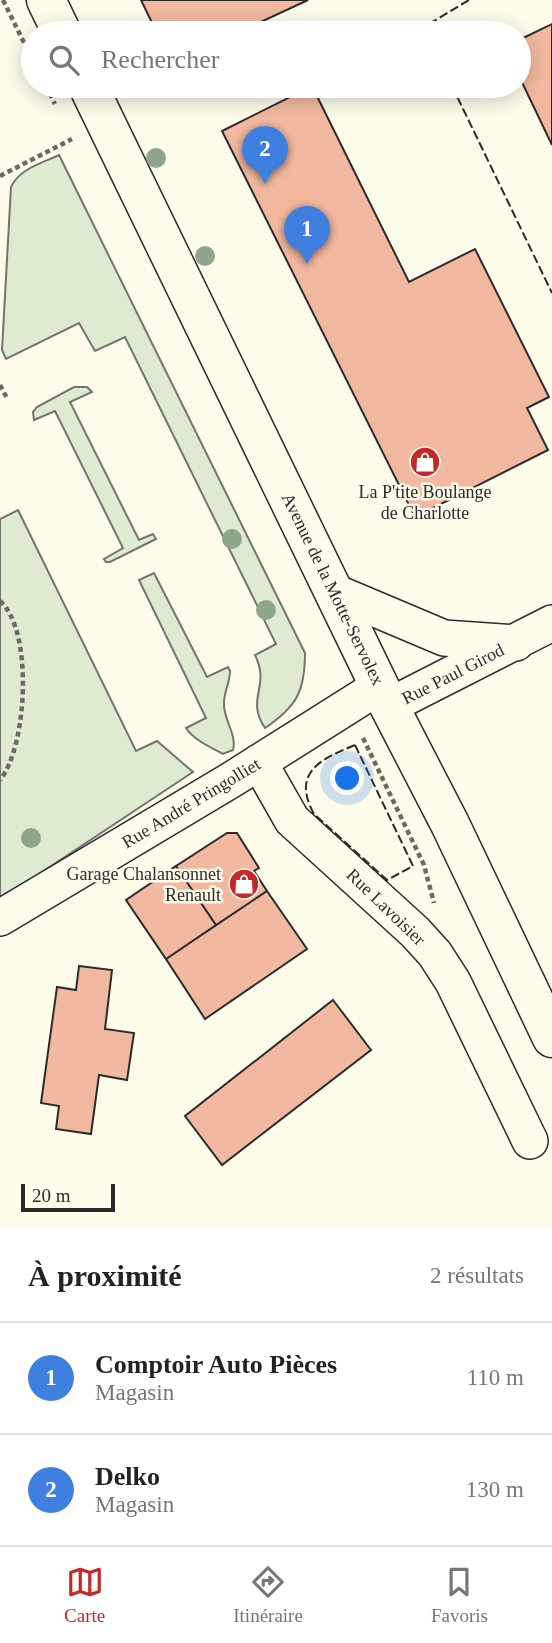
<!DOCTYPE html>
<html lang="fr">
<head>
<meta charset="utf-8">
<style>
	body { margin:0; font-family:Georgia,serif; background:#f2f2f2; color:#222 }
	.scale { position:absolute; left:21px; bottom:18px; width:94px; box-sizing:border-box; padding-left:7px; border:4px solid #2b2b2b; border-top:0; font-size:19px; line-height:24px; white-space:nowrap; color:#2b2b2b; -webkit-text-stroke:5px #fdfbea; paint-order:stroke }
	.you { position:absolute; left:348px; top:779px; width:24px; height:24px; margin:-18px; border:5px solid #fff; border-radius:50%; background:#1a73e8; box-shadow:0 0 0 10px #1a73e833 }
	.badge { display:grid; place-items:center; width:46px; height:46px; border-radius:50%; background:#c62828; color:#fff; font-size:23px; font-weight:700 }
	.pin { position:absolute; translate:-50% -58px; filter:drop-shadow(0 2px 4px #0008) }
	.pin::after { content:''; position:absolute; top:37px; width:24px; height:21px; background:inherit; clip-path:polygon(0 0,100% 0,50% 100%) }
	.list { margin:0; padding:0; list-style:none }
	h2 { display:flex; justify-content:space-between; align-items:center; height:91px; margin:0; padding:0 28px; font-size:30px }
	h2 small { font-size:23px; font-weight:400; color:#767676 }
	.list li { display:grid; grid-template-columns:46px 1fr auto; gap:21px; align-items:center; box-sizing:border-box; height:112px; padding:0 28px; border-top:2px solid #e0e0e0 }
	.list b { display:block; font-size:26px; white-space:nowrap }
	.list p { margin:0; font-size:23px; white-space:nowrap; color:#767676 }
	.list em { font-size:23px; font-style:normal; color:#767676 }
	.icon { flex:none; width:38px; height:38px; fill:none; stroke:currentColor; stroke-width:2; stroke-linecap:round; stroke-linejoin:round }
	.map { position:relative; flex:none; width:552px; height:1230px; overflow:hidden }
	.search { position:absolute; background:#fff; box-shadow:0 4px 18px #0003; left:21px; right:21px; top:21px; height:77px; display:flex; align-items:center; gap:18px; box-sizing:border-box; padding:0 24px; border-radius:38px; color:#767676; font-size:26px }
	.sheet { height:315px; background:#fff }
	nav { display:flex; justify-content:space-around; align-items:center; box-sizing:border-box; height:98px; border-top:2px solid #e0e0e0; background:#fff; font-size:19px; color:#767676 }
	nav a { display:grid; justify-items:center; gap:4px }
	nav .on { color:#c62828 }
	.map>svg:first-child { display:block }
	.green { fill:#deebd1; stroke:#74746e; stroke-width:2 }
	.building { fill:#f2b8a0; stroke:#2b2b2b; stroke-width:2 }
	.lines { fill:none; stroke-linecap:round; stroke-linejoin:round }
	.minor-casing { stroke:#2b2b2b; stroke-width:38 }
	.major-casing { stroke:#2b2b2b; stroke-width:41 }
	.path { stroke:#6a6964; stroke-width:4.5; stroke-dasharray:5 3.5; stroke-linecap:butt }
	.minor { stroke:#fdfbea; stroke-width:35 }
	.major { stroke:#fdfbea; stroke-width:38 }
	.fence { stroke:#2b2b2b; stroke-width:2; stroke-dasharray:9 3.5; stroke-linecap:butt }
	.tree { fill:#8ea78a }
	.labels { text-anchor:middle; stroke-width:5; stroke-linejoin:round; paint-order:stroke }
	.poi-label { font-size:18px; fill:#2b2b2b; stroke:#fdfbea }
	.street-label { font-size:18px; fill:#2b2b2b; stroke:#fdfbea }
</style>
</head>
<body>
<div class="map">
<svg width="552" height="1230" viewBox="0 0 552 1230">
	<rect width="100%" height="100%" fill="#fdfbea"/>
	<!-- green -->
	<path class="green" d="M59,155L305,653C305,692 296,707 265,728C245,698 271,687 255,655L276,644L125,337L95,351L79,323L6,359L2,350L11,187C19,169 42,163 59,155Z
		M74,387H87L92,392L70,402L139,540L153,534L156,539L110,562H106L104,559L123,548L55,411L34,420L33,412L37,407Z
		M18,510L136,751L157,741L193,772L0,900V519Z
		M154,573L207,677L228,667L230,671C230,683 223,694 224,705C224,720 237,735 233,750L223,754C210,747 194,740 186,728L206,718L139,580Z"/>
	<!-- building -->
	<path class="building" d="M141,0H308L237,33H157Z
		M552,24V145L519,76V40Z
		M312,86L409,282L475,249L549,397L527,408L548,450L415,517L222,131Z
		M227,833H237L259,868L254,871L267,891L216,925L176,866Z
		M176,866L216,925L166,959L126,900Z
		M267,891L307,949L205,1019L166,959Z
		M79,966L112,970L105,1029L134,1033L127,1080L99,1075L91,1134L56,1129L59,1106L41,1103L57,987L76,990Z
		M333,1000L371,1050L222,1165L185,1116Z"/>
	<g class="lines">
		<!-- minor casing -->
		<g class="minor-casing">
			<path id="minor" d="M335,592L444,638L516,643
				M389,706L552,623
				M259,762L292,820L415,932L435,954L453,982L530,1141
				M0,918L231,780L380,686"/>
		</g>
		<!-- major casing -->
		<g class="major-casing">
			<path id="major" d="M46,0L62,33
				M88,86L389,706L450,824L552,1038"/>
		</g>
		<!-- path -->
		<path class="path" d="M3,0L33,61
			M46,86L55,104
			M0,176L72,139
			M0,385L8,400
			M0,601C34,631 27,747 0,780
			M363,738L424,865L434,903"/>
		<!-- minor -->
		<use href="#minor" class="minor"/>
		<!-- major -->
		<use href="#major" class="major"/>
		<!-- fence -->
		<path class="fence" d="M427,33L424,27L469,0
			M452,86L552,293
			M355,745L413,866L387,880L314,814C291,772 321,759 355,745Z"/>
	</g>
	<!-- trees -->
	<g class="tree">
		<circle cx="156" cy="158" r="10"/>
		<circle cx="205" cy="256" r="10"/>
		<circle cx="232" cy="539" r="10"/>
		<circle cx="266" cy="610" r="10"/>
		<circle cx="31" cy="838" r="10"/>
	</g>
	<!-- icons -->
	<defs>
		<g id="shop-disc" transform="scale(1.575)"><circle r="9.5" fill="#c62828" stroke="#fdfbea"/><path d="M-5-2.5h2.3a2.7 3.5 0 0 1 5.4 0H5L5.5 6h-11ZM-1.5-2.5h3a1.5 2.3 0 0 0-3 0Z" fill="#fff"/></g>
	</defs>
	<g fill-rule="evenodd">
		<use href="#shop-disc" x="425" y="462"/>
		<use href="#shop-disc" x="244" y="884"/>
	</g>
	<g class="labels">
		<!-- poi labels -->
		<g class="poi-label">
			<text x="425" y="498">La P'tite Boulange<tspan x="425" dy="21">de Charlotte</tspan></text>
			<text x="221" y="880" text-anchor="end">Garage Chalansonnet<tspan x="221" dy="21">Renault</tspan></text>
		</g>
		<!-- street labels -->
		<g class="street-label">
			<text transform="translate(333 589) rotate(64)" y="6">Avenue de la Motte-Servolex</text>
			<text transform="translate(453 674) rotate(-27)" y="6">Rue Paul Girod</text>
			<text transform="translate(191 803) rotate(-31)" y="6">Rue André Pringolliet</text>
			<text transform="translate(386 907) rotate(44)" y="6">Rue Lavoisier</text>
		</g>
	</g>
</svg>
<div class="scale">20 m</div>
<div class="you"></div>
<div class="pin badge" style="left:307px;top:264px;background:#3f7fe0">1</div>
<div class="pin badge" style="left:265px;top:184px;background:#3f7fe0">2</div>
<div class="search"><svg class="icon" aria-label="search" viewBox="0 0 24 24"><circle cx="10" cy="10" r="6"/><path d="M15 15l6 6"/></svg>Rechercher</div>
</div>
<section class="sheet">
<h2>À proximité<small>2 résultats</small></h2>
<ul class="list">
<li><span class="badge" style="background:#3f7fe0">1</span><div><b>Comptoir Auto Pièces</b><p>Magasin</p></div><em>110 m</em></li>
<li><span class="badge" style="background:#3f7fe0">2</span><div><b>Delko</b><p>Magasin</p></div><em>130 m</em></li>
</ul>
</section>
<nav>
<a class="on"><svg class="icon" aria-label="map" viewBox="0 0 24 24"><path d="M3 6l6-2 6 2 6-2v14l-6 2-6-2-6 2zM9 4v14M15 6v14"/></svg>Carte</a>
<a><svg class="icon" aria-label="directions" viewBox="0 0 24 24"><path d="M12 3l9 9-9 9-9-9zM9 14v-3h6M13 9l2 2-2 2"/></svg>Itinéraire</a>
<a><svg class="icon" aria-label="saved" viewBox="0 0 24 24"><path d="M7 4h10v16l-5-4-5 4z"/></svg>Favoris</a>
</nav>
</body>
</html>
